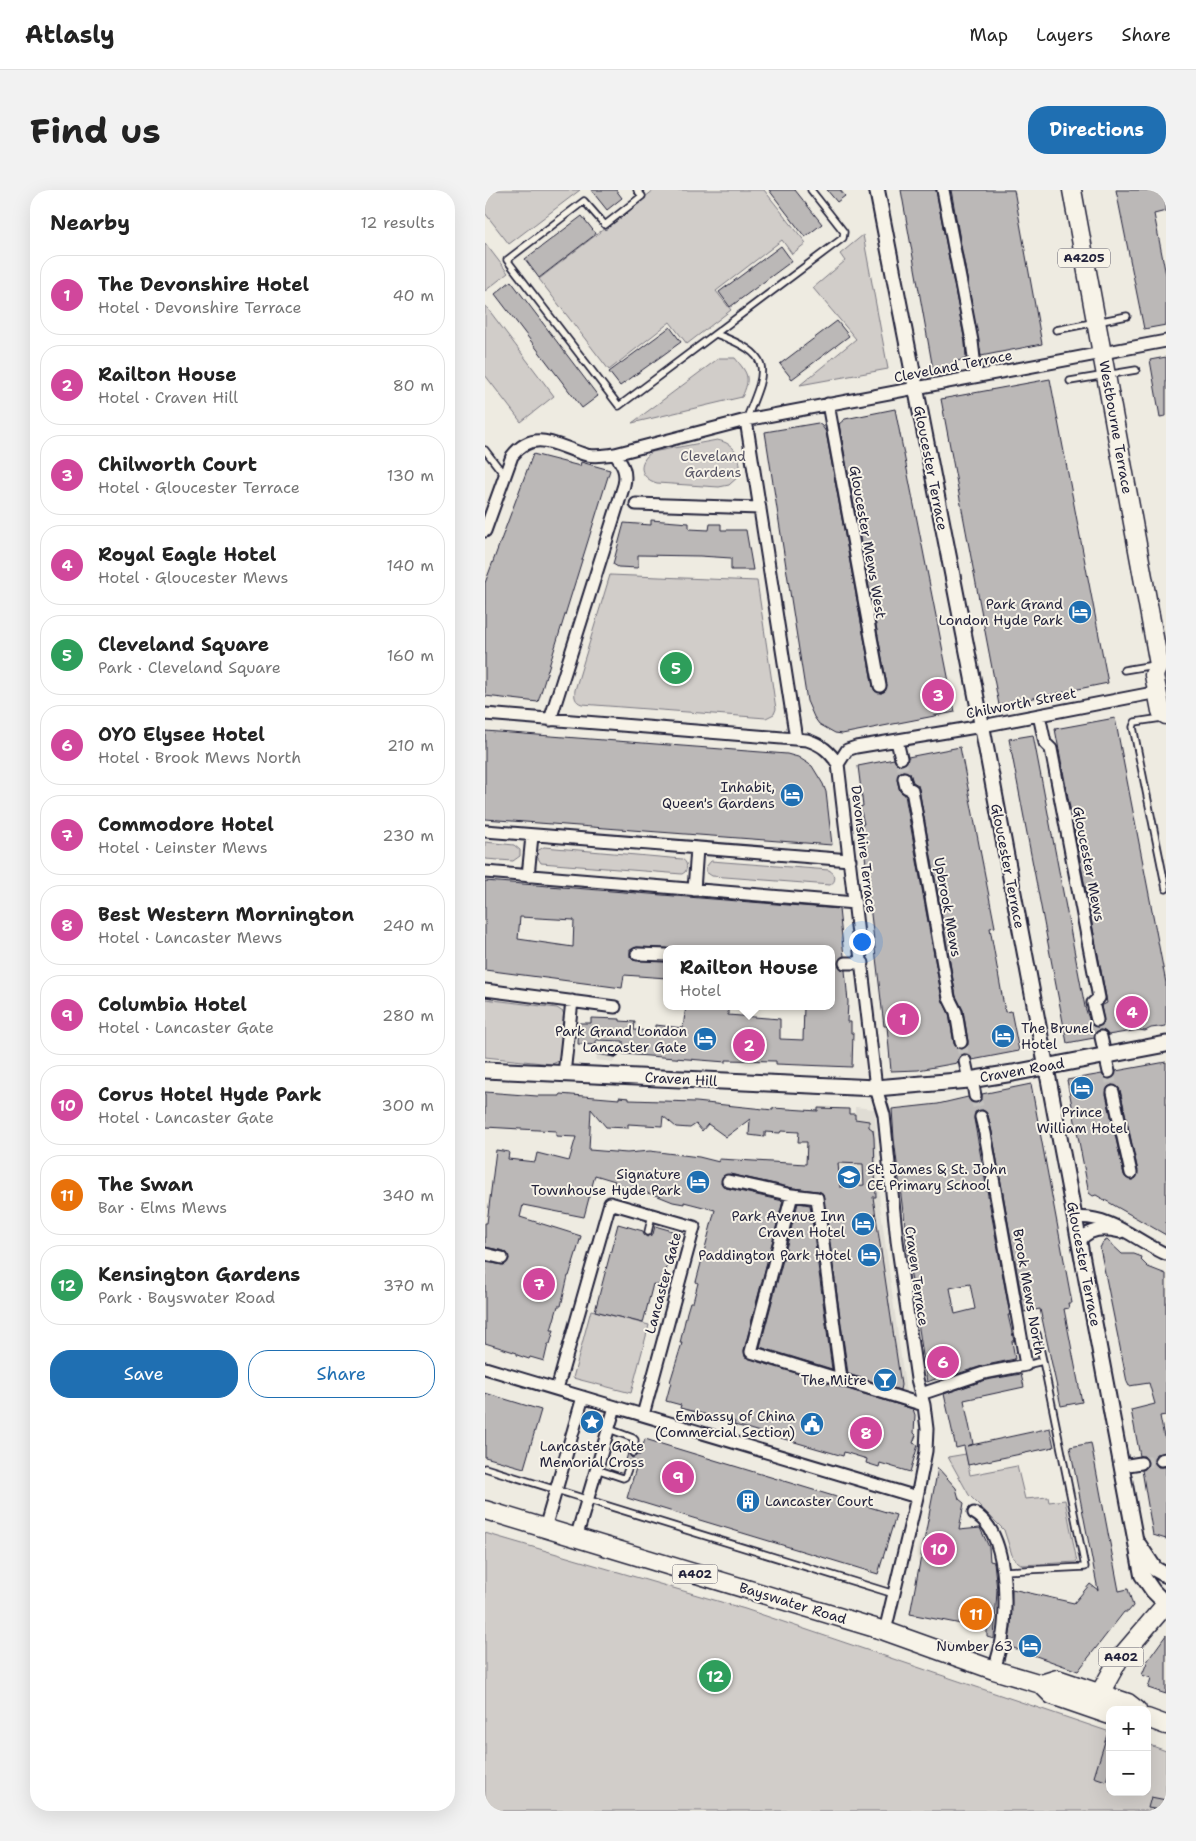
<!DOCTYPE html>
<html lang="en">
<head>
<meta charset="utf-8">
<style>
	body { margin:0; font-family:"Shantell Sans",sans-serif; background:#f2f2f2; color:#222 }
	.controls { position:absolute; right:15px; bottom:15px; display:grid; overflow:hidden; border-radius:10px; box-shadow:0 5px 20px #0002 }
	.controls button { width:45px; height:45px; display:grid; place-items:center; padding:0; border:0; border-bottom:1px solid #e0e0e0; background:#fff; color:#222; font:25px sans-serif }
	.you { position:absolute; left:376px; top:751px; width:18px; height:18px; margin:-12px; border:4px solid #fff; border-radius:50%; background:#1a73e8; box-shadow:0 0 0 8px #1a73e833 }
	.badge { display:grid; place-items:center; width:32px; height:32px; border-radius:50%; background:#1f6fb2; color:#fff; font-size:16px; font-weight:700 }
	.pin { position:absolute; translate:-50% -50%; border:2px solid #fff; box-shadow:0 1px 5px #0006 }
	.popup { position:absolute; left:178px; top:755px; width:172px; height:65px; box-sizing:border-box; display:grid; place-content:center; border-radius:10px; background:#fff; filter:drop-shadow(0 1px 4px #0005); font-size:16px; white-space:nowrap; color:#767676 }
	.popup b { font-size:19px; color:#222 }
	.popup::after { content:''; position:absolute; left:50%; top:100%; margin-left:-10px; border:10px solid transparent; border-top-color:#fff }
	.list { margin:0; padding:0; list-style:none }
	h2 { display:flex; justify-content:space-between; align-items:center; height:65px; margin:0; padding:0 20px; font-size:21px }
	h2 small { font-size:16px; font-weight:400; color:#767676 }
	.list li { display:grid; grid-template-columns:32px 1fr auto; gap:15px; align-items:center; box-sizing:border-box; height:80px; margin:0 10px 10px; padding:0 10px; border:1px solid #e0e0e0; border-radius:20px }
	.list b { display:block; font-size:19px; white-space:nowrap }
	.list p { margin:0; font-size:16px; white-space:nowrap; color:#767676 }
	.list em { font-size:16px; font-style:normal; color:#767676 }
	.actions { display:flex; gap:10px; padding:15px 20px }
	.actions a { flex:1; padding:11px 0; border:1px solid #1f6fb2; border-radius:20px; text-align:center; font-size:18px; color:#1f6fb2 }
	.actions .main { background:#1f6fb2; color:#fff }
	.map { position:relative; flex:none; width:681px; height:1621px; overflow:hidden; border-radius:20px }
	header { display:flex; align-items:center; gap:30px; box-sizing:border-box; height:70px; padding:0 25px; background:#fff; border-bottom:1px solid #e0e0e0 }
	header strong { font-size:24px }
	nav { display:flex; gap:28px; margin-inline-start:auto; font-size:18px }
	.intro { display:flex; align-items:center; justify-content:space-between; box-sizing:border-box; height:120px; padding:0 30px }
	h1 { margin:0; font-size:35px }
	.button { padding:12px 22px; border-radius:20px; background:#1f6fb2; color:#fff; font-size:18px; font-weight:700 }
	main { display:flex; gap:30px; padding:0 30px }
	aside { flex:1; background:#fff; border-radius:20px; box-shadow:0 5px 20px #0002 }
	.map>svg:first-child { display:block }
	.built { fill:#dfdcd4 }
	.green { fill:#d1cdc9; stroke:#7a7882 }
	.building { fill:#bbb8b7; stroke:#22223b; fill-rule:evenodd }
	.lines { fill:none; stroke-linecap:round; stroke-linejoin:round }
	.minor-tunnel { stroke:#c5c3c0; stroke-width:11; stroke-dasharray:11 5.5; stroke-linecap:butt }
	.service-casing { stroke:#22223b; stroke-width:9 }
	.minor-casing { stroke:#22223b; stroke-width:15 }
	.tertiary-casing { stroke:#22223b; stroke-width:18 }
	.secondary-casing { stroke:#22223b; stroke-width:19 }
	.primary-casing { stroke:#22223b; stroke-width:21 }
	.service { stroke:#f7f3e8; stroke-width:5.5 }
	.minor { stroke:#f7f3e8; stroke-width:11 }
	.tertiary { stroke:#f7f3e8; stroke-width:14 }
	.secondary { stroke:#f7f3e8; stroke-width:15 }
	.primary { stroke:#f7f3e8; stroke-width:18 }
	.rail-casing { stroke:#22223b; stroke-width:5.5 }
	.rail { stroke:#f7f3e8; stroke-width:4; stroke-dasharray:11; stroke-linecap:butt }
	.labels { text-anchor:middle; stroke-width:4; stroke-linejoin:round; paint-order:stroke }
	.shield { fill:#f7f3e8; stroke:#62616f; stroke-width:1 }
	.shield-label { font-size:12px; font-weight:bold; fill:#22223b }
	.street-label { font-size:14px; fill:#22223b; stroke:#f7f3e8 }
	.park-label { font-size:14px; fill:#575566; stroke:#f7f3e8 }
	.poi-label { font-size:14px; fill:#22223b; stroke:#f7f3e8; text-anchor:end }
</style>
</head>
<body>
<header>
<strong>Atlasly</strong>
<nav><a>Map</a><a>Layers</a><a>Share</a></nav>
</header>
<div class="intro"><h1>Find us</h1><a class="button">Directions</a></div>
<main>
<aside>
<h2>Nearby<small>12 results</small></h2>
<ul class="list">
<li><span class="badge" style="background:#d1479c">1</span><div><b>The Devonshire Hotel</b><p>Hotel · Devonshire Terrace</p></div><em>40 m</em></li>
<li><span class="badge" style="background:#d1479c">2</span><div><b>Railton House</b><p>Hotel · Craven Hill</p></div><em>80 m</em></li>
<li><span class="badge" style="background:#d1479c">3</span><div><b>Chilworth Court</b><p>Hotel · Gloucester Terrace</p></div><em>130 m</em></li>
<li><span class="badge" style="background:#d1479c">4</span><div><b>Royal Eagle Hotel</b><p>Hotel · Gloucester Mews</p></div><em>140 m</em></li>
<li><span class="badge" style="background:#2e9e5b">5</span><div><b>Cleveland Square</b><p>Park · Cleveland Square</p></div><em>160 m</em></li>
<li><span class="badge" style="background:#d1479c">6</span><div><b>OYO Elysee Hotel</b><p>Hotel · Brook Mews North</p></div><em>210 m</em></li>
<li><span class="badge" style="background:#d1479c">7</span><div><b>Commodore Hotel</b><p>Hotel · Leinster Mews</p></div><em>230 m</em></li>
<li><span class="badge" style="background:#d1479c">8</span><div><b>Best Western Mornington</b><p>Hotel · Lancaster Mews</p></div><em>240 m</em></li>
<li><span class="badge" style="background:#d1479c">9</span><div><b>Columbia Hotel</b><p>Hotel · Lancaster Gate</p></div><em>280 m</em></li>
<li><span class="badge" style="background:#d1479c">10</span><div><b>Corus Hotel Hyde Park</b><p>Hotel · Lancaster Gate</p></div><em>300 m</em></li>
<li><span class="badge" style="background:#e8710a">11</span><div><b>The Swan</b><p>Bar · Elms Mews</p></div><em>340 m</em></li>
<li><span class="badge" style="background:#2e9e5b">12</span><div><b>Kensington Gardens</b><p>Park · Bayswater Road</p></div><em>370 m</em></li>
</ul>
<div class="actions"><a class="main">Save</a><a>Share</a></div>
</aside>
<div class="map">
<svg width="681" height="1621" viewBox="0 0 681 1621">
	<rect width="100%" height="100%" fill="#eeebe1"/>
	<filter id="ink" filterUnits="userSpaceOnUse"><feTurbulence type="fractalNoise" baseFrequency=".02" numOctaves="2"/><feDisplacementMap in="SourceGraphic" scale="10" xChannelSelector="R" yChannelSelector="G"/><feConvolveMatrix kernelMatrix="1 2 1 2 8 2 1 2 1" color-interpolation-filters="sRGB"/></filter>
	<g filter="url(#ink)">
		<!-- built -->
		<path class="built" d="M114,853L132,857L129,872L111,870Z
			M370,917L390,919L395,1015L421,1203L389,1194L364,1009L341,1011L337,972L369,973Z"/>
		<!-- green -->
		<path class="green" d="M0,0H95L24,54L0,23Z
			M169,0H279L321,53L307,64L297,50L231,101L246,120L202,154L185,132L124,180L54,89Z
			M378,45L403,179L315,195L371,149L328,98L360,71L355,64Z
			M0,53L23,83L0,101Z
			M0,115L69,206L36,232L0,185Z
			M234,168H250C263,184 266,187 257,207L147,233Z
			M232,250C250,253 258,268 254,286L244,295L234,297L172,293C154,288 152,272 167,262Z
			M125,385L272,391L291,519L289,524L281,528L97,514C90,512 89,507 90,500Z
			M0,652L29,655L35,660V666L28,671L0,669Z
			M59,657L197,669C202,672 203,677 200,682L197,684L56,673L51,665L52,661Z
			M226,671L344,680C351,684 352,691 345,695L227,686L221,682V677Z
			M0,809L72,818L78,822L79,825L74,871L67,874L0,867Z
			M106,1120L164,1135L146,1203L88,1188Z
			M481,1264L485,1285L532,1276L540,1309L563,1307L564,1312L580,1310L592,1372L537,1375L528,1368L519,1340L484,1305L463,1267Z
			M0,1343L260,1419L625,1542V1602H662V1554L681,1561V1621H0Z"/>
		<!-- building -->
		<path class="building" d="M106,0H131L137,8L122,20Z
			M284,0H310L337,34L320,47Z
			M342,0H355L360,6L352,12Z
			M416,0H451L480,152L481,169L472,171V175L448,179Z
			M466,0H529L557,154L496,166Z
			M631,0H681V21L669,24L681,85V135L659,139Z
			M97,26L111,44L54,88L40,69Z
			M296,56L307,71L245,117L234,102Z
			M26,91L113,206L97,218L10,104Z
			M352,131L364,146L307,189L295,174Z
			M185,137L196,152L135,196L124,182Z
			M681,167V226L675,227L665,170Z
			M565,189L623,493L514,515L456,209Z
			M410,219L470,522L357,544L350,543L334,534L329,527L322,511L280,242L333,233L337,236L341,242L388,497L390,501L396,503L400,501L402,495L354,234L360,229Z
			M48,264L95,276L96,272L125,280L53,512L0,506V393Z
			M166,330L204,333V339L224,340L225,334H236V340H261L268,380H246V368L215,366L153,365V378L133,377L128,374L139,333L166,335Z
			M630,528L681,793V836L666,838L660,841L654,840L623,845L621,842L615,840L611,842L609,848L582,853L524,549L548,545L600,817L606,835L613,837L619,832L616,816L622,813L621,807L570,539Z
			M0,541L302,564L313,567L327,576L338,594L341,602L347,655L0,629Z
			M475,557L510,737L505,738L520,822L526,821L534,861L487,870L485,866L479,864L475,866L472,873L433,880L406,881L402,836H399L385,716L377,634H379L375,617L378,616L373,576L409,569L411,573L417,575L421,573L423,567ZM418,581L425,583L428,592L433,595L434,599L471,806L478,820L483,851V855L478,859H473L469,854L464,824L457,809L420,605L415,601L412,590L414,583Z
			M0,691L354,719L359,766L354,769L353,773L356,779L360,780L363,812L362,832H366V843H368L367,877L291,874V871L241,870V872L138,864V851L111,850V855L93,854L94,833H106V828L135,829V831L150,832L149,840L170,841V835L198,838L201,816H243V825L295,829V849L318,850L319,816H346V759H197L152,757L145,760V767L148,770L182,772V788L139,785L137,798L0,780ZM35,727L89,730L88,757L33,749Z
			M681,872V1045L611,1005L608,1006L604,1003L582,890L617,884L619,887L625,889L629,887L631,881ZM627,895L633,897L635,900L653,981L651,988L647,990L641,988L639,985L621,904L623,897Z
			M546,894L587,1113H583L584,1118L579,1119L597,1212L576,1216L555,1119L539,1122L507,942L503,925L498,920L490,922L489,929L525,1125H523L529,1151H527L530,1169L497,1176L456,1189V1187L442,1192L421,1052L419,1022H418L409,949L407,919L453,914L483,907L487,913H492L497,909V904ZM485,1094L490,1119L470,1124L465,1098Z
			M0,902L52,906H75V904L134,909V907L144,908V910L211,912L288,920V918L333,921V918L364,919V924H370V929L384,931V937L388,940L389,948L391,1007H388L416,1195L415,1200L363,1184L338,1004L333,1001L308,998L245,984L238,986L236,993L241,998L298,1011L259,1160L260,1167L428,1219L430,1225L429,1243L431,1245L428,1253L433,1255L425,1282L395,1273L394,1277L381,1273L382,1269L359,1262L358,1266L261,1238L249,1235L250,1232L195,1218L196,1215L181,1211L186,1192H185L197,1153H195L202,1122L205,1112H208L213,1093L211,1092L230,1020L199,1012V1014L188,1012L173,1006L129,994L130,991L110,985L99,1027L38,1015L35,1027L96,1046L93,1057L84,1086H83L76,1116H73L66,1140H69L65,1154H63L59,1171L45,1167L44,1169L32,1165V1163L0,1153V1072L19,1075L24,1069L22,1063L19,1061L0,1057V1033H2L11,960L24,962L23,969L50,972L52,963L84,971L91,947L71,946V941L0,937ZM106,919L121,937L143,938V934L177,936L178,926L191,937L205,938L211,934L217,941L223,934L241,947L265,929L264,945L280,947V942L295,943L296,941L314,942L313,952H322L321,974L234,969V972L214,967L165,961L142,963L104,960ZM353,973L378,974L379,995L355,997Z
			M313,1013L325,1015L347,1179L275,1157Z
			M133,1034L158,1041L159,1045L162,1047L168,1044L170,1036L191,1042L177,1096L168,1094L158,1133L110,1121Z
			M622,1050L637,1064H649L657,1067L656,1070L663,1077L681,1084V1225L675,1226L679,1247H681V1262L671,1264L669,1271L673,1277H681V1349L668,1345L657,1280L663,1276V1271L659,1266H655L646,1220L670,1214L664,1193L644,1196L642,1192L615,1058L618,1052Z
			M536,1184L539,1197L479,1210L488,1254L482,1256L565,1238L569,1257L483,1275L479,1256L471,1258L459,1204L501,1190Z
			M0,1203L56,1220L39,1278L0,1267Z
			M160,1249L411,1325L393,1384L142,1308L151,1278L148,1277V1273L145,1271L140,1274L143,1263L147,1268L152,1265H155Z
			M606,1253L634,1401L643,1399L648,1416L643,1422H639L593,1481L523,1456L526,1436L527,1399L589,1413L605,1394L613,1400L585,1257Z
			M453,1278L471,1298L474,1309L479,1313L474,1340L495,1338L504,1357L505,1371L509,1372L512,1400L509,1449L502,1447V1439L425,1424Z
			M681,1445V1504L663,1498L666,1488L657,1485L663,1470Z
			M622,1545L625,1546V1580L621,1591L609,1587Z
			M666,1607L681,1610V1621L663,1618Z"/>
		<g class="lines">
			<!-- minor-tunnel -->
			<path class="minor-tunnel" d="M416,568L419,588
				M346,773H360
				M476,852L480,871
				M624,882L628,902
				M490,906L496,927
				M656,1273L676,1270"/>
			<!-- service casing -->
			<g class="service-casing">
				<path id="service" d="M152,0L157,6L120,35L99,11L22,70L134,216L358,48L359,42L326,0
					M571,140L642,126
					M231,144C290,166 282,178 261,230
					M585,191L651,180
					M0,260L20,286
					M639,480L669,475
					M677,528L650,532L648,537L681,699
					M163,1042L167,1025
					M552,1144L558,1171
					M124,1239L148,1248L150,1250L148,1263
					M0,1278L409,1404
					M111,1279L138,1288L140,1287L144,1276
					M518,1381L600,1377L558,1171L541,1175"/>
			</g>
			<!-- minor casing -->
			<g class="minor-casing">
				<path id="minor" d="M458,0L487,151L491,186
					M343,214L395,496
					M261,230L311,549
					M151,314L275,318
					M0,341L27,266C50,236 75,258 102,265C111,267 121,265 130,264L261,230L681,151
					M0,524L322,550C337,555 344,561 353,574L391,898L399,925L412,1051L432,1189L439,1215L442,1239L441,1261L432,1307L400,1441
					M554,525L560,553L566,559L614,808L608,813L612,830
					M65,530L139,295C142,282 138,275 130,264
					M412,551L416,568
					M353,574L362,560L371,557L497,536L673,502
					M419,588L421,597L427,600L464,808L471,822L476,852
					M0,641L365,670
					M0,682L370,713
					M43,686L47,646
					M209,700L212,658
					M152,764L182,765
					M360,773H378
					M0,800L130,817
					M616,847L624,882
					M480,871L484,890
					M79,884L87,811
					M487,889L490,906
					M628,902L646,983
					M243,991L307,1005L332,1008L356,1189
					M307,1005L266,1162L439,1215
					M590,1028C625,1024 651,1051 681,1064
					M595,1051C604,1038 619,1038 635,1042
					M0,1064L17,1068
					M0,1178L432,1307
					M72,1199L125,1013L209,1037L158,1225
					M436,1204L499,1183L541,1175L500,943L496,927
					M676,1270L681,1269
					M637,1276L656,1273
					M489,1323C523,1341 523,1417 517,1450C515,1460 512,1470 509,1480
					M60,1338L98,1207
					M91,1348L130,1217"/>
			</g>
			<!-- tertiary casing -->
			<g class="tertiary-casing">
				<path id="tertiary" d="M392,0L497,536L657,1385L668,1401L681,1414
					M654,1355L670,1379L681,1385"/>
			</g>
			<!-- secondary casing -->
			<g class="secondary-casing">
				<path id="secondary" d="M0,880L391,898L484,890L528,883L681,854"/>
			</g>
			<!-- primary casing -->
			<g class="primary-casing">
				<path id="primary" d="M587,0L673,469L674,474L669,485L676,521L681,525
					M0,1320L400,1441L509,1480L556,1494L567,1505L625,1525
					M556,1494L572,1489L643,1513L652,1520
					M615,1503L634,1469L681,1414
					M662,1528L681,1535"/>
			</g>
			<!-- service -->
			<use href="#service" class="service"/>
			<!-- minor -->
			<use href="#minor" class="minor"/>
			<!-- tertiary -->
			<use href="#tertiary" class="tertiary"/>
			<!-- secondary -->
			<use href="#secondary" class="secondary"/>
			<!-- primary -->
			<use href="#primary" class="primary"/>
			<!-- rail casing -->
			<g class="rail-casing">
				<path id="rail" d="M113,862L131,865"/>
			</g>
			<!-- rail -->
			<use href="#rail" class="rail"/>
		</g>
	</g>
	<!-- icons -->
	<defs>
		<g id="hotel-disc" transform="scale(1.25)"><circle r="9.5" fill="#1f6fb2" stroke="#f7f3e8"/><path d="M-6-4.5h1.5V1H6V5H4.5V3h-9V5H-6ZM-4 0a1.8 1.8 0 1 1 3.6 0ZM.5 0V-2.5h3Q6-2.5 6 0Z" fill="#fff"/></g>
		<g id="school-disc" transform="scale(1.25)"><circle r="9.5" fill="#1f6fb2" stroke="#f7f3e8"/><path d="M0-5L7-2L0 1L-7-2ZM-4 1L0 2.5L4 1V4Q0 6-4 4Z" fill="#fff"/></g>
		<g id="bar-disc" transform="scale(1.25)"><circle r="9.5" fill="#1f6fb2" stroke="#f7f3e8"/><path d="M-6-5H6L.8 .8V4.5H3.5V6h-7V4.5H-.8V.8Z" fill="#fff"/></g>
		<g id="sight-disc" transform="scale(1.25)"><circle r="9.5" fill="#1f6fb2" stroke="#f7f3e8"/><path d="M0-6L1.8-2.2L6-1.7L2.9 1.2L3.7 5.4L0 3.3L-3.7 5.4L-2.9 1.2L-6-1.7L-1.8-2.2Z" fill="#fff"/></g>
		<g id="civic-disc" transform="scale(1.25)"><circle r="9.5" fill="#1f6fb2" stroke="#f7f3e8"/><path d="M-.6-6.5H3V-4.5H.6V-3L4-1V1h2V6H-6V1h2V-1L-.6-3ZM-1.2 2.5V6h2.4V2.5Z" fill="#fff"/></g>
		<g id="building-disc" transform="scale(1.25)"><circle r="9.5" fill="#1f6fb2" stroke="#f7f3e8"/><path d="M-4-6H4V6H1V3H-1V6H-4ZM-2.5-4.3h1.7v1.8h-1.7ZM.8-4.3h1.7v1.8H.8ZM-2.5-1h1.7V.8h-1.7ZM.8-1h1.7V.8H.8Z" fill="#fff"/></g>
	</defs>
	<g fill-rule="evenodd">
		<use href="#hotel-disc" x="595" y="422"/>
		<use href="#hotel-disc" x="307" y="605"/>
		<use href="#hotel-disc" x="518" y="846"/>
		<use href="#hotel-disc" x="220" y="849"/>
		<use href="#hotel-disc" x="597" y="898"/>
		<use href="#school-disc" x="364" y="987"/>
		<use href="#hotel-disc" x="213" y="992"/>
		<use href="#hotel-disc" x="378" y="1034"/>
		<use href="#hotel-disc" x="384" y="1065"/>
		<use href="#bar-disc" x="400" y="1190"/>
		<use href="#sight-disc" x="107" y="1232"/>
		<use href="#civic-disc" x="327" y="1234"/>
		<use href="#building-disc" x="263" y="1311"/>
		<use href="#hotel-disc" x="545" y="1456"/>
	</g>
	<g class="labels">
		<!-- shield labels -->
		<g class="shield">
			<rect x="573" y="58.5" width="52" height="19" rx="4"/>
			<rect x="187.5" y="1374.5" width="45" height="19" rx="4"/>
			<rect x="613.5" y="1457.5" width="45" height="19" rx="4"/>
		</g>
		<g class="shield-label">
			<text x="599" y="72">A4205</text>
			<text x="210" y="1388">A402</text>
			<text x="636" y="1471">A402</text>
		</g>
		<!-- street labels -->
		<g class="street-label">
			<text transform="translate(468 176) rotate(-11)" y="5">Cleveland Terrace</text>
			<text transform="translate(631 237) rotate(80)" y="5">Westbourne Terrace</text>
			<text transform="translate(446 278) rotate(79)" y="5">Gloucester Terrace</text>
			<text transform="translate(383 352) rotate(80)" y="5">Gloucester Mews West</text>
			<text transform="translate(536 513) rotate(-11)" y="5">Chilworth Street</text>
			<text transform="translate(379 659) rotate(83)" y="5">Devonshire Terrace</text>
			<text transform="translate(604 674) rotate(79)" y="5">Gloucester Mews</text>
			<text transform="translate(523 676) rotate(79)" y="5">Gloucester Terrace</text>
			<text transform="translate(463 717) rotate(80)" y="5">Upbrook Mews</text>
			<text transform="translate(537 880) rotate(-10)" y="5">Craven Road</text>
			<text transform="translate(196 889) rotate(3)" y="5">Craven Hill</text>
			<text transform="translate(599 1074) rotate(79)" y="5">Gloucester Terrace</text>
			<text transform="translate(432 1086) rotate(82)" y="5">Craven Terrace</text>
			<text transform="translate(178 1093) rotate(-75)" y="5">Lancaster Gate</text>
			<text transform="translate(544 1102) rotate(80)" y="5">Brook Mews North</text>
			<text transform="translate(308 1413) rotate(17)" y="5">Bayswater Road</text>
		</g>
		<!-- park labels -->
		<g class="park-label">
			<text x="228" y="271">Cleveland<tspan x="228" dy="16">Gardens</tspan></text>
		</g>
		<!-- poi labels -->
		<g class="poi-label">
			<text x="578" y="419">Park Grand<tspan x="578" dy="16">London Hyde Park</tspan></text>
			<text x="290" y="602">Inhabit,<tspan x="290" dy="16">Queen's Gardens</tspan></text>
			<text x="536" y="843" text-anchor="start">The Brunel<tspan x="536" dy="16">Hotel</tspan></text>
			<text x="202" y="846">Park Grand London<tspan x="202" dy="16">Lancaster Gate</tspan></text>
			<text x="597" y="927" text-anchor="middle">Prince<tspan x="597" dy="16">William Hotel</tspan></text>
			<text x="382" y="984" text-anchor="start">St. James &amp; St. John<tspan x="382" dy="16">CE Primary School</tspan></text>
			<text x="196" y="989">Signature<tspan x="196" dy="16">Townhouse Hyde Park</tspan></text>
			<text x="360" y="1031">Park Avenue Inn<tspan x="360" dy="16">Craven Hotel</tspan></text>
			<text x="366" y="1070">Paddington Park Hotel</text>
			<text x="382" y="1195">The Mitre</text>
			<text x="310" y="1231">Embassy of China<tspan x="310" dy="16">(Commercial Section)</tspan></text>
			<text x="107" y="1261" text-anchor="middle">Lancaster Gate<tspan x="107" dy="16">Memorial Cross</tspan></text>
			<text x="280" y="1316" text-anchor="start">Lancaster Court</text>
			<text x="528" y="1461">Number 63</text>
		</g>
	</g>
</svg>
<div class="controls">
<button>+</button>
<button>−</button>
</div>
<div class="you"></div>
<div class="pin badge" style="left:418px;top:829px;background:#d1479c">1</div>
<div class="pin badge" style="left:264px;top:855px;background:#d1479c">2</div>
<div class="popup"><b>Railton House</b>Hotel</div>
<div class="pin badge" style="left:453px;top:505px;background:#d1479c">3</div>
<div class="pin badge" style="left:647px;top:822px;background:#d1479c">4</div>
<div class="pin badge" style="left:191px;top:478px;background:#2e9e5b">5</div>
<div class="pin badge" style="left:458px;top:1172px;background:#d1479c">6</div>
<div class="pin badge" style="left:54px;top:1094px;background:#d1479c">7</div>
<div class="pin badge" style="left:381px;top:1243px;background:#d1479c">8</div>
<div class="pin badge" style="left:193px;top:1287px;background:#d1479c">9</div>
<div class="pin badge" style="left:454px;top:1359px;background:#d1479c">10</div>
<div class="pin badge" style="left:491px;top:1424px;background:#e8710a">11</div>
<div class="pin badge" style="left:230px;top:1486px;background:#2e9e5b">12</div>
</div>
</main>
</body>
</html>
